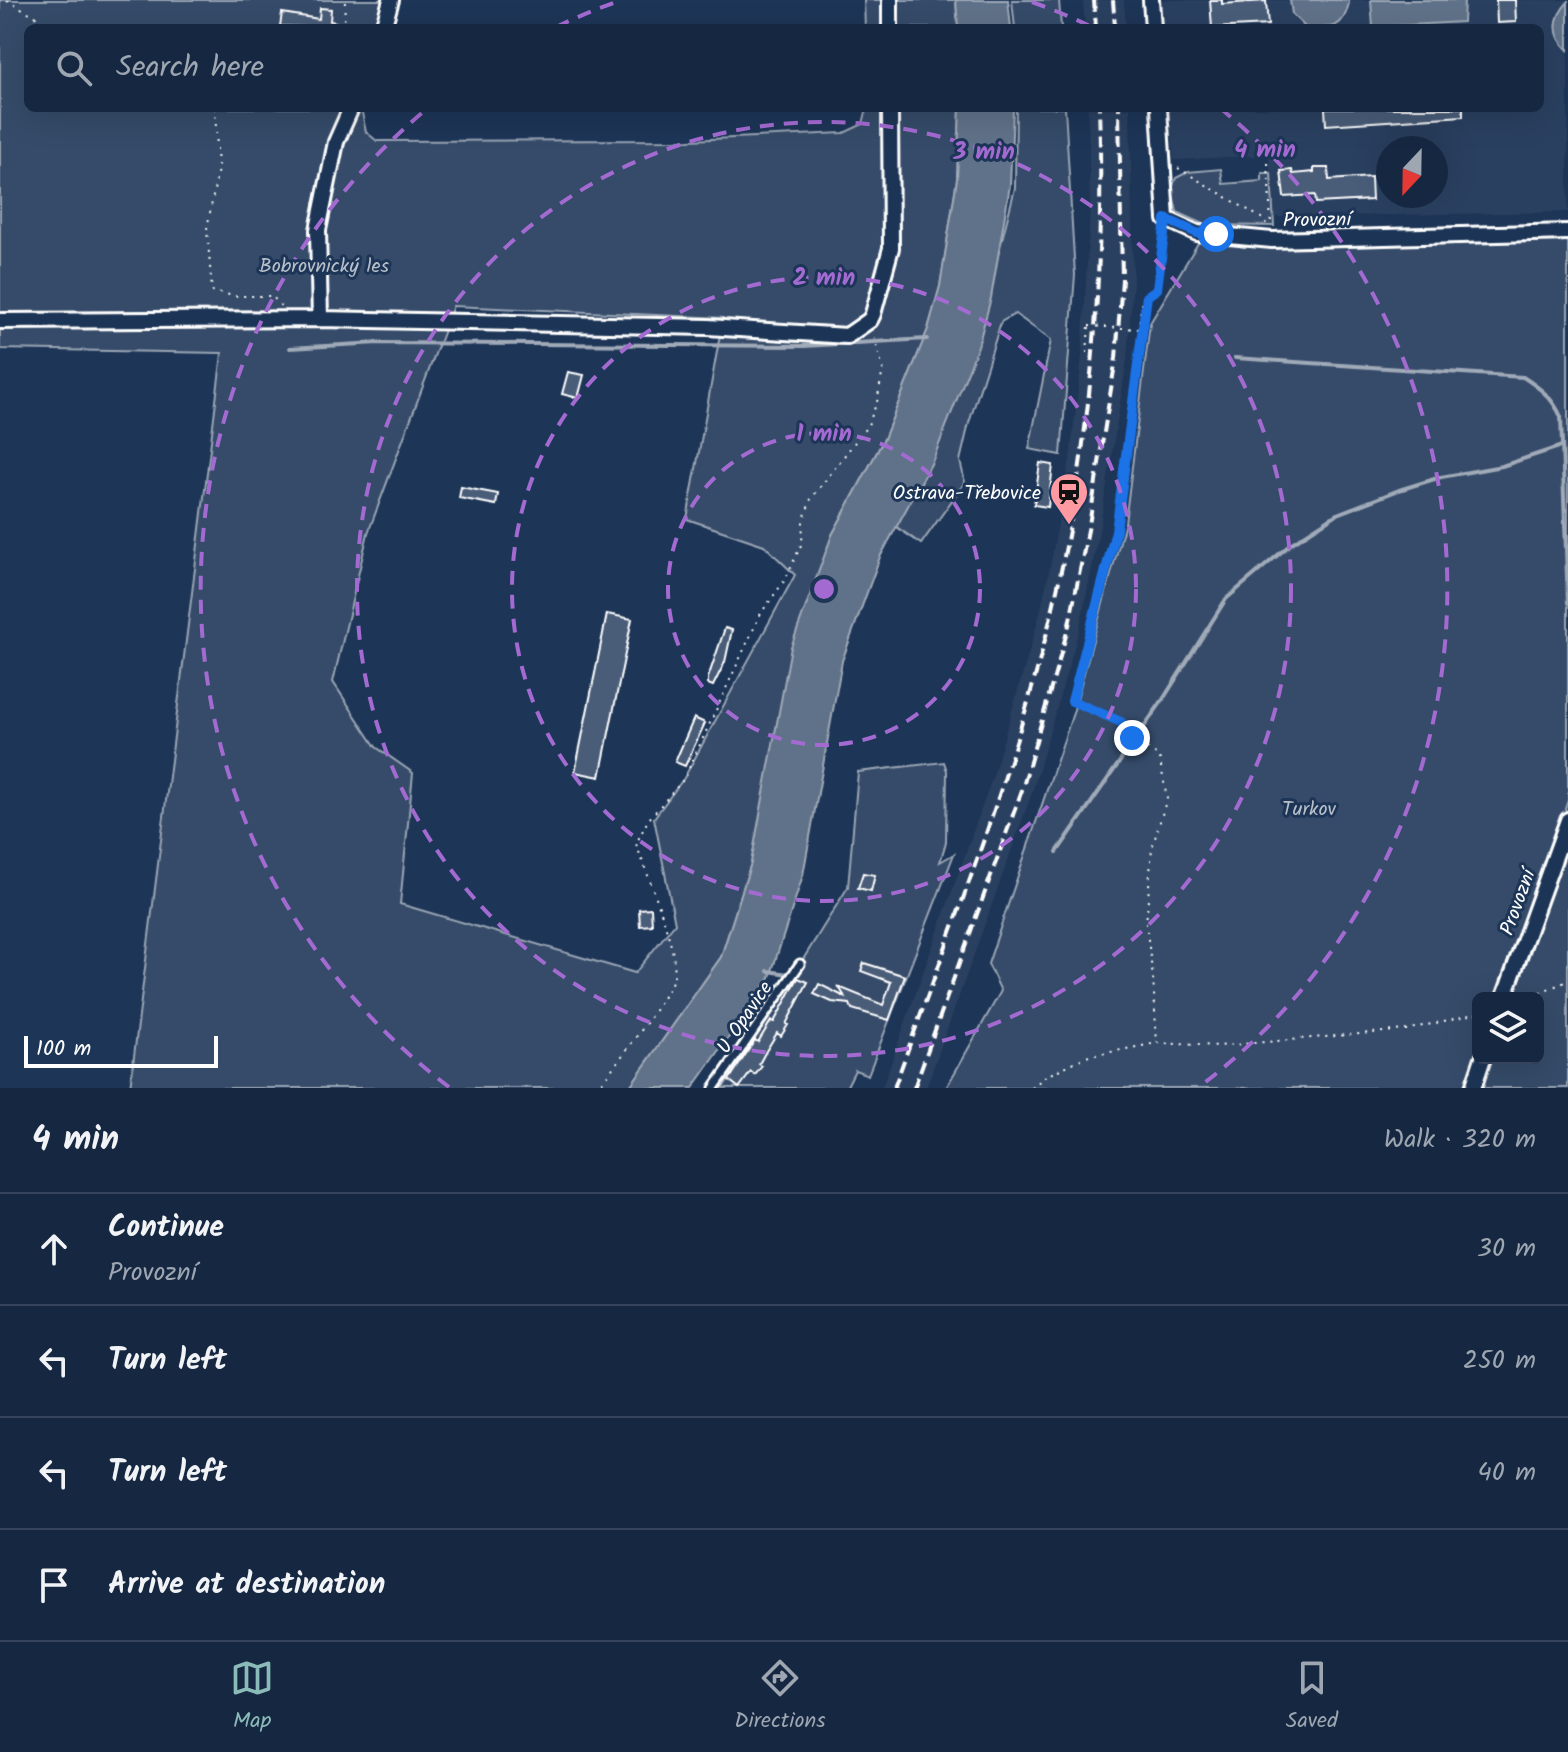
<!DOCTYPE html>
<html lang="en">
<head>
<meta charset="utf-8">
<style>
	body { margin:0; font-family:Kalam,sans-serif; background:#23344c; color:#f1f3f6 }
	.controls { position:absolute; right:24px; bottom:24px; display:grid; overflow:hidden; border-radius:12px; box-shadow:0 8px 32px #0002 }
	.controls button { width:72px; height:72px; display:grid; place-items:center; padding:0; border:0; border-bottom:2px solid #35445a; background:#162841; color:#f1f3f6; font:40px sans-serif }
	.compass { position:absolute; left:1376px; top:136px; width:72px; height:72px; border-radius:50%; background:#162841; box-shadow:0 8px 32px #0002; rotate:202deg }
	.scale { position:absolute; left:24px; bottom:20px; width:194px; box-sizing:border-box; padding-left:8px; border:4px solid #fff; border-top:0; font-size:22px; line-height:28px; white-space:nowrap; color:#fff; -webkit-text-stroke:6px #1d3557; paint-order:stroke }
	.stop { position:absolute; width:24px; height:24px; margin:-18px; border:6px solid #1a73e8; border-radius:50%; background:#fff }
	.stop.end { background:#1a73e8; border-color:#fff; box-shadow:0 2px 8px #0008 }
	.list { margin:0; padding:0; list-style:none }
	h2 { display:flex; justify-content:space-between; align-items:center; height:104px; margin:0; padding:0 32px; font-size:34px }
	h2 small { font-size:26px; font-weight:400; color:#9ea6b1 }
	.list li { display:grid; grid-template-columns:52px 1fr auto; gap:24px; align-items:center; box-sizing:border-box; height:112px; padding:0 32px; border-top:2px solid #35445a }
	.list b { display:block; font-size:30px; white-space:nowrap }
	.list p { margin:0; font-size:26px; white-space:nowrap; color:#9ea6b1 }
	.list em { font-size:26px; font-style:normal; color:#9ea6b1 }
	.icon { flex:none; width:44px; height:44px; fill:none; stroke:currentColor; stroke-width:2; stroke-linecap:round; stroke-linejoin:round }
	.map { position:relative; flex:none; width:1568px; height:1088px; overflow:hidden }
	.search { position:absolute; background:#162841; box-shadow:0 8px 32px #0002; left:24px; right:24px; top:24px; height:88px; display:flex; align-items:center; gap:20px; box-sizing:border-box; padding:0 28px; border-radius:12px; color:#9ea6b1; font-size:30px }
	.sheet { height:552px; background:#162841 }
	nav { display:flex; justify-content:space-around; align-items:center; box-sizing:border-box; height:112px; border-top:2px solid #35445a; background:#162841; font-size:22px; color:#9ea6b1 }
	nav a { display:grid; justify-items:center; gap:4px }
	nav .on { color:#8bbbb9 }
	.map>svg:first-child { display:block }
	.built { fill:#2a4161; fill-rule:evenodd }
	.green { fill:#364b69; stroke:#9aa5b4; stroke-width:2; fill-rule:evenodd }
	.water { fill:#617289; stroke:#a0aab8; stroke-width:2 }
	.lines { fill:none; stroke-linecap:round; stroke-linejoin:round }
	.stream { stroke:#a0aab8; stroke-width:4 }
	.building { fill:#4a5d79; stroke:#fff; stroke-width:2 }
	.lane-casing { stroke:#fff; stroke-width:13 }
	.street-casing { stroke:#fff; stroke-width:20 }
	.path { stroke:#fff; stroke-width:2; stroke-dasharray:2 6; stroke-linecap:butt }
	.lane { stroke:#1d3557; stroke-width:7 }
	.street { stroke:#1d3557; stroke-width:14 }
	.rail { stroke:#fff; stroke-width:4; stroke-dasharray:12 6; stroke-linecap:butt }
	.path-bridge { stroke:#fff; stroke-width:2; stroke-dasharray:2 6; stroke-linecap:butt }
	.route { stroke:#1a73e8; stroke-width:10 }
	.ring { fill:none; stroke:#a36bd2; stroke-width:4; stroke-dasharray:14 10 }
	.labels { text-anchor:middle; stroke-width:6; stroke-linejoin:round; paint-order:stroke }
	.street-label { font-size:20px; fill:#fff; stroke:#1d3557 }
	.park-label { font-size:20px; fill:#b9c0ca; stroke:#1d3557 }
	.poi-label { font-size:20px; fill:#fff; stroke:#1d3557; text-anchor:end }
	.centre { fill:#a36bd2; stroke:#1d3557; stroke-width:4 }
	.ring-label { font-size:24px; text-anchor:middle; font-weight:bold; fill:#a36bd2; stroke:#1d3557; stroke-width:6; stroke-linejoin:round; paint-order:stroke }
</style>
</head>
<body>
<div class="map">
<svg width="1568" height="1088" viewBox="0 0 1568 1088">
	<rect width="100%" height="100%" fill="#1d3557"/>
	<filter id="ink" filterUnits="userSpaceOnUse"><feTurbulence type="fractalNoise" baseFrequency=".0125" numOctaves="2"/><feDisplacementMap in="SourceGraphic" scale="16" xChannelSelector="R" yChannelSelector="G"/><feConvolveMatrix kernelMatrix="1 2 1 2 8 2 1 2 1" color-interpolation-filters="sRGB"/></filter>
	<g filter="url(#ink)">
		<!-- built -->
		<path class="built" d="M1083,0H1124L1126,28H1085Z
			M1160,0H1568V212L1274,217L1269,155L1174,160L1169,108H1540V28H1163ZM1388,148H1436V196H1388Z
			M1088,108H1130L1133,280L1127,360L1100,527L1080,627L1032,793L926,1088H882L993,776L1038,621L1050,567L1070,459L1082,356L1090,209Z"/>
		<!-- green -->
		<path class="green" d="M0,0H400L391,28H28V108H361L366,132L377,141L689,140L844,133L863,124L867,108H960L957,179L940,287L928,329L884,439L832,535L751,863L721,957L629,1088H130L222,353L0,349ZM453,306L723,318L687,519L764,545L795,575L684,778L654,818L675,923L635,973L400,904L413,773L376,747L333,682L368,533Z
			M864,0H956L958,28H865Z
			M1012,0H1059L1061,28H1015Z
			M1016,108H1065L1075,275L1061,455L1029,449L1051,340L1015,314L1001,322L969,423L960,461L965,482L921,544L891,523L976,343L1015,188Z
			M1221,169L1223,184L1262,181V173H1271L1274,226L1206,225L1177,212L1172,189L1176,178L1188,172Z
			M1201,238L1244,247L1568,240V800L1565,809L1568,812V1088H946L1001,991L988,964L1073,713L1125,523L1150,323ZM1478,998H1538V1058H1478Z
			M944,762L947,771L946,842L940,862L954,854L868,1075L855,1070L846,1088H723L848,887L858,772Z"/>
		<!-- water -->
		<path class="water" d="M956,0H1008L1011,28H958Z
			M1290,0H1349V3C1343,31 1330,28 1306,28L1292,14Z
			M1371,0H1464L1463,22L1373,27Z
			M1568,2V50C1552,35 1553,18 1568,2Z
			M960,108H1013L1010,185L991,298L978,346L932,462L880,557L842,661L803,875L769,980L693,1088H629L721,957L751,863L791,647L832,535L884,439L928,329L940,286L957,179Z"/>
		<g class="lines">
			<!-- stream -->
			<path class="stream" d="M290,348L378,343L804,346L927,339
				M1235,358L1523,377C1540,388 1553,398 1561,417L1568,603
				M1057,852L1162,701L1226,599L1292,543L1337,514L1399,490L1441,477L1502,466L1562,446
				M768,971L788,974"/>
		</g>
		<!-- building -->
		<path class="building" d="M1210,0H1222V4L1266,1L1268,25L1212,28Z
			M1496,0H1515L1516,22L1497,23Z
			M320,8L331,9L330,21L336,22V28L280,26L282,13L319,19Z
			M1325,108H1463V116L1326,125Z
			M1314,168H1328L1329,180L1371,177L1372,200L1316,203L1315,195L1284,197L1281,171L1292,170L1293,174L1314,172Z
			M568,372L584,375L578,398L562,394Z
			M1040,463L1053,465L1048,507L1034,505Z
			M461,487L498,494L496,505L459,498Z
			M607,614L632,619L600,777L575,772Z
			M725,628L732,630L725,662L713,686L708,684V678Z
			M694,718L705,723L685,766L675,762Z
			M863,873L875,875L871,891L858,888Z
			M651,908L652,925L640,926L639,909Z
			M864,963L905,976L889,1020L852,1009L850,1004L832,1002L814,994L819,984L845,997L839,987L883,1005L891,982L861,971Z
			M798,978L808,982L786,1024L788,1025L781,1036L777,1033L766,1051L759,1064L762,1066L755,1075L751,1072L739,1088L729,1080L755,1040L758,1042L771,1021L774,1022Z"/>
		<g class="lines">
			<!-- lane casing -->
			<g class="lane-casing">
				<path id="lane" d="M714,1088L800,964"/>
			</g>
			<!-- street casing -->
			<g class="street-casing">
				<path id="street" d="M890,0V28
					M1151,0L1153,28
					M383,28L391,0
					M1159,108L1166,219L1197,233L1272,240L1568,232
					M320,319L318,230L336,142L351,108
					M0,321L320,319L708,327L847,336L870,320L873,314L891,248L890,108
					M1504,998L1568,820
					M1473,1088L1483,1058"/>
			</g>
			<!-- path -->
			<path class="path" d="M7,0L37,17L45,28
				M344,28L345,0
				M215,108L218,169L207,229L212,291L234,296H272L281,306
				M1268,163L1271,226
				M1178,168L1263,219L1266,224
				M1147,296L1116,531L1072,701L1121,722L1132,738L1159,756L1167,798L1152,848L1146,924L1153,978L1157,1043
				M1139,329L1142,299L1157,289L1164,232
				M1087,353L1089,326
				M1525,998L1568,981
				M597,1088C613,1068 670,996 674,975C679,951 646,871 636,844L648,820L684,779L761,613L785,580L802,543L803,522L811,499L868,425L877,402L883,369L873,333
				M1032,1088L1044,1077L1085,1057L1157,1043L1219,1046L1406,1030L1478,1013"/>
			<!-- lane -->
			<use href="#lane" class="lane"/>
			<!-- street -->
			<use href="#street" class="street"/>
			<!-- rail -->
			<path class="rail" d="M1094,0L1096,28
				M1113,0L1115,28
				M894,1088C949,935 1010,782 1049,624C1090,456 1105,281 1099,108
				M914,1088L1022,790L1069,625L1089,525L1116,358L1122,280L1119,108"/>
			<!-- path-bridge -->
			<path class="path-bridge" d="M1089,326L1139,329"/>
		</g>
	</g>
	<g class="lines" filter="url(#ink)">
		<!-- route -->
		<path class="route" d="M1132,738L1121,722L1072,701L1116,531L1147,296L1157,289L1166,219L1197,233L1216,234"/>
	</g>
	<!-- distance rings -->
	<g class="ring">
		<circle cx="824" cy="589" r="156"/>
		<circle cx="824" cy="589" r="312"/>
		<circle cx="824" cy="589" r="467"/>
		<path d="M449 1087A623 623 0 0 1 428 108M556 27A623 623 0 0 1 616 2M1032 2A623 623 0 0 1 1092 27M1220 108A623 623 0 0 1 1199 1087"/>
	</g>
	<!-- icons -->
	<defs>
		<g id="station-pin" transform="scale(2)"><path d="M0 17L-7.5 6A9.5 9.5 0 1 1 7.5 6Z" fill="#ff9aa2" stroke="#1d3557"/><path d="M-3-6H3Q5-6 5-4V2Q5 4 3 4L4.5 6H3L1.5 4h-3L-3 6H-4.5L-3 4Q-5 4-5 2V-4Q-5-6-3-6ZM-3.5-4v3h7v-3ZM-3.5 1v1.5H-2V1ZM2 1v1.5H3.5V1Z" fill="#111"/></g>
	</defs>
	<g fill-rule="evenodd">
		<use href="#station-pin" x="1069" y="492"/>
	</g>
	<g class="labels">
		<!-- street labels -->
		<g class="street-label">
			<text transform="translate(1317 219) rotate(-1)" y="7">Provozní</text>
			<text transform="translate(1517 902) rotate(-70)" y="7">Provozní</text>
			<text transform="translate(744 1017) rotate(-56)" y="7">U Opavice</text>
		</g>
		<!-- park labels -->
		<g class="park-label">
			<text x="324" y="272">Bobrovnický les</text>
			<text x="1309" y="815">Turkov</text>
		</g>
		<!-- poi labels -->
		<g class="poi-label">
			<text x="1041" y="499">Ostrava-Třebovice</text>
		</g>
	</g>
	<circle cx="824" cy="589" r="12" class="centre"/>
	<g class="ring-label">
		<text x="1265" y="157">4 min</text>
		<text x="984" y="159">3 min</text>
		<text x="824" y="285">2 min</text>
		<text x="824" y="441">1 min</text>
	</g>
</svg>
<div class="controls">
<button><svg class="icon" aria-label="layers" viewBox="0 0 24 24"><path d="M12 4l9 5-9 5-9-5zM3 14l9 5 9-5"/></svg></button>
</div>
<svg class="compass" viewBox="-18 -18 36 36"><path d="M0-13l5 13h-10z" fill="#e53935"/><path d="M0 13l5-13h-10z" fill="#9ea6b1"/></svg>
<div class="scale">100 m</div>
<div class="stop" style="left:1216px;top:234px"></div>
<div class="stop end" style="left:1132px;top:738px"></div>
<div class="search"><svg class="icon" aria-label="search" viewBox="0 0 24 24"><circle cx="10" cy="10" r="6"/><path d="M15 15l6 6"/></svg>Search here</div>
</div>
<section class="sheet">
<h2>4 min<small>Walk · 320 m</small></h2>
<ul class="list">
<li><svg class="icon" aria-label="ahead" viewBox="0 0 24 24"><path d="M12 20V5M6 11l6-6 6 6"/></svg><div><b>Continue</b><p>Provozní</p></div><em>30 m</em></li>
<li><svg class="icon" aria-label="left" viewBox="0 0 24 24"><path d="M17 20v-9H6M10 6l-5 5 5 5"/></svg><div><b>Turn left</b></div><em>250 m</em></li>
<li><svg class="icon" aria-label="left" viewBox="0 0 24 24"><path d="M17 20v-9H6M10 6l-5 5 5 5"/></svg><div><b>Turn left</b></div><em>40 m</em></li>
<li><svg class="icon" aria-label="arrive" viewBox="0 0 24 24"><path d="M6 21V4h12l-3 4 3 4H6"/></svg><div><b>Arrive at destination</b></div></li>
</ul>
</section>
<nav>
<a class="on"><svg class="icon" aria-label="map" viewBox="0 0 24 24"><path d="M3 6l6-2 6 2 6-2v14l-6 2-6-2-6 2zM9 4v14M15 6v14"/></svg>Map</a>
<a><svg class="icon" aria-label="directions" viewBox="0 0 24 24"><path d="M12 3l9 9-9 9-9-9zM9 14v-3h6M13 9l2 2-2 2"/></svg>Directions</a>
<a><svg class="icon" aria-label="saved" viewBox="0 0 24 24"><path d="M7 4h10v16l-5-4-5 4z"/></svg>Saved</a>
</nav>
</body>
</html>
